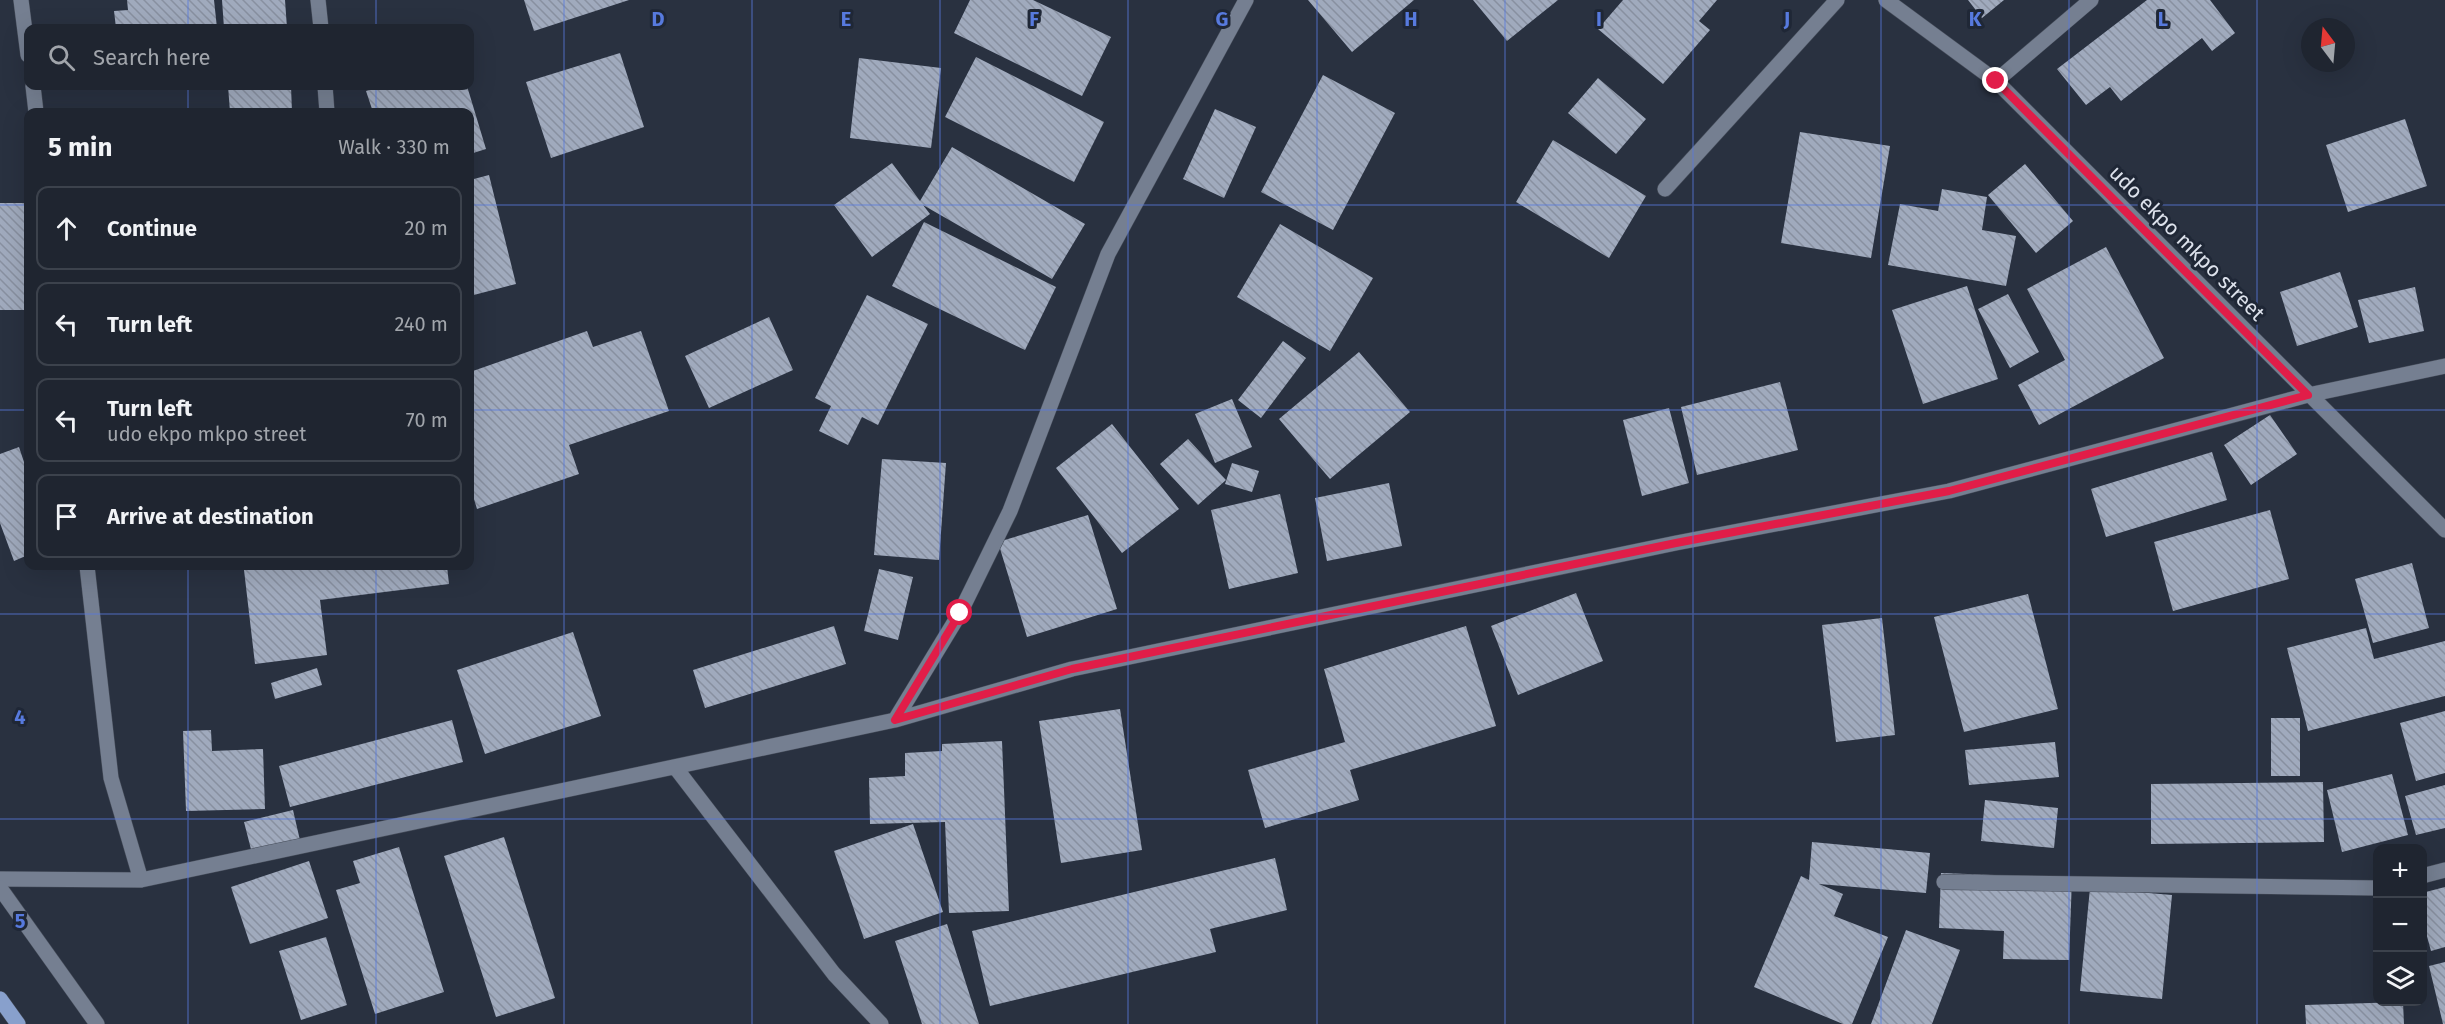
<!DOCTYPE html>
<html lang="en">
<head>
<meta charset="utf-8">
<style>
	body { margin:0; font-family:"Fira Sans",sans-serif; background:#272d38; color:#f1f3f6 }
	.controls { position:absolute; right:18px; bottom:18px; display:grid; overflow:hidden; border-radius:12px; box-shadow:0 6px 24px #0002 }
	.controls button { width:54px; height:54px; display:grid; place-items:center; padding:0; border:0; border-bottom:2px solid #3c424c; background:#1f2530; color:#f1f3f6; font:30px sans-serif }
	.compass { position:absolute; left:2301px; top:18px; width:54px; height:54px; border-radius:50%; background:#1f2530; box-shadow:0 6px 24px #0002; rotate:344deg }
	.stop { position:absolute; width:18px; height:18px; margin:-14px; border:4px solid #e11d48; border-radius:50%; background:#fff }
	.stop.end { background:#e11d48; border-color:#fff; box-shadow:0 2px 6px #0008 }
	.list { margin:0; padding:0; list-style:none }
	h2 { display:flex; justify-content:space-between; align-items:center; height:78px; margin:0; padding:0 24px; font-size:26px }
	h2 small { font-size:20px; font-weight:400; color:#a1a5ab }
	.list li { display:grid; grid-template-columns:39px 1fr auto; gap:18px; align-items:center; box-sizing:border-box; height:84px; margin:0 12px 12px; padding:0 12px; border:2px solid #3c424c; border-radius:12px }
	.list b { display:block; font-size:22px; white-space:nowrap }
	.list p { margin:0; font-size:20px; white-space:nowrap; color:#a1a5ab }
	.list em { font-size:20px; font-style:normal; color:#a1a5ab }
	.icon { flex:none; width:33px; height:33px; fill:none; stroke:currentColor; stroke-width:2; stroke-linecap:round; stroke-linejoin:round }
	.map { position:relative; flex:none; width:2445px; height:1024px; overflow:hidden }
	.search { position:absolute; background:#1f2530; box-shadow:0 6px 24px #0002; left:24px; top:24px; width:450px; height:66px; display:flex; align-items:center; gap:15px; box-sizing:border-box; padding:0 21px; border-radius:12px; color:#a1a5ab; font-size:22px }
	.panel { position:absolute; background:#1f2530; box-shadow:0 6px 24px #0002; left:24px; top:108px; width:450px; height:462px; border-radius:12px }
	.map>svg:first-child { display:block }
	.building { fill:url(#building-back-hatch) }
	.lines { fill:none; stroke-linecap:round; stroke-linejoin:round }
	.street-casing { stroke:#464d5a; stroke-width:16 }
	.secondary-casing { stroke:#464d5a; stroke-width:16 }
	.primary-casing { stroke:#464d5a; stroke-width:16 }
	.street { stroke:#757f91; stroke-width:15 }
	.secondary { stroke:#757f91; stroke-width:15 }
	.primary { stroke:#88a0cc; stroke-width:15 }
	.route { stroke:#e11d48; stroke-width:8 }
	.grid { fill:none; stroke:#577ade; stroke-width:1.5; stroke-opacity:0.55 }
	.labels { text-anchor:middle; stroke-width:6; stroke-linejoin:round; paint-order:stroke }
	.street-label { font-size:21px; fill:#dde2ec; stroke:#1f2736 }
	.grid-label { font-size:20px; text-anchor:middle; font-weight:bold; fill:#577ade; stroke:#1f2736; stroke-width:6; stroke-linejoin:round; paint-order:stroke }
</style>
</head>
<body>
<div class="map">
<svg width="2445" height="1024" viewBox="0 0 2445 1024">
	<defs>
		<pattern id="building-back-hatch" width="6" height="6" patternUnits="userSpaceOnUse" patternTransform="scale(1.5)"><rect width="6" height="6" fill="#a0aabd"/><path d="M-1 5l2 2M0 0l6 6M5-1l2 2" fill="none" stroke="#8890a0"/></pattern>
	</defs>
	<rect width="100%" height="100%" fill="#293140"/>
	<!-- building -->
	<path class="building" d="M127,0H214L217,28H116L114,11L128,10Z
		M222,0H285L287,28H224Z
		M524,0H629L534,31Z
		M970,0H1033L1111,37L1082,96L954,33Z
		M1308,0H1414L1352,52Z
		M1473,0H1558L1507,41Z
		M1623,0H1717L1699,21L1710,30L1663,84L1598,29Z
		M1968,0H2004L1982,18Z
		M2147,0H2210L2235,33L2212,51L2202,38L2121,101L2110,87L2086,105L2057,69Z
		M620,53L644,127L551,158L526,82Z
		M976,57L1104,122L1074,182L945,117Z
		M859,58L941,68L931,148L850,138Z
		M1323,75L1395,113L1333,230L1261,192Z
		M1598,78L1646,119L1616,154L1568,113Z
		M228,86H291L292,112H230Z
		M382,86H467L486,149L470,154V112H373L366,91Z
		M1215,109L1256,127L1224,198L1183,179Z
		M2405,119L2427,186L2348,212L2326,145Z
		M1800,132L1890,146L1871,258L1781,243Z
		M1553,140L1646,196L1609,258L1516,202Z
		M952,147L1085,224L1052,279L923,205L930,214L872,257L834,205L892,163L920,201Z
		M2025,164L2073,221L2036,253L1988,195Z
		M489,175L516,284L470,296V180Z
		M1942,189L1987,197L1982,230L2016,236L2006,286L1888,265L1900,204L1938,211Z
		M0,203H25L27,310H0Z
		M924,222L1056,287L1025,350L892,286Z
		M1280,224L1373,278L1330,351L1237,297Z
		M2106,247L2164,358L2039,425L2018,385L2065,360L2027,289Z
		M2340,272L2358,327L2297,346L2280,292Z
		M1967,286L1998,379L1923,404L1892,310Z
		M2415,287L2424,331L2369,343L2358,300Z
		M2008,294L2039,352L2010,368L1978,309Z
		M867,295L928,324L878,425L862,417L848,445L819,431L831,406L815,398Z
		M769,317L793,370L709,408L685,356Z
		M587,331L593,347L641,331L669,411L569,445L579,474L477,509L470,486V372Z
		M1283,341L1306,358L1261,418L1238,400Z
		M1359,352L1410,412L1330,479L1279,419Z
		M1780,382L1798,450L1697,475L1681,407Z
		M1232,399L1252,447L1215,463L1195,414Z
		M1669,408L1689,483L1642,496L1623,420Z
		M2270,415L2297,454L2251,485L2224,445Z
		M1112,424L1179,509L1122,553L1056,468Z
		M1188,439L1226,480L1198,505L1160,464Z
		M19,447L28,474V555L14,561L0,523V454Z
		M2212,452L2227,500L2106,537L2091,489Z
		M882,459L946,463L939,560L874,555Z
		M1232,463L1259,471L1252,492L1225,484Z
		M1389,483L1402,546L1327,561L1315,498Z
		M1280,494L1298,573L1229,589L1211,510Z
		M2270,510L2289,579L2173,611L2154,542Z
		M1088,515L1117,609L1027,637L998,542Z
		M2412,563L2429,628L2373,643L2355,579Z
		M263,566H447L449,584L320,600L327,655L255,664L244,570L264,567Z
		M879,569L913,577L898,640L864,631Z
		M1576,593L1603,661L1518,695L1491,626Z
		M2028,594L2058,709L1964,732L1934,617Z
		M1882,618L1895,735L1836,742L1822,625Z
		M834,626L846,664L705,708L693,670Z
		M1466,626L1496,726L1350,770L1359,800L1265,828L1248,770L1345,742L1324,669Z
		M2366,628L2374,659L2445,641V696L2308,731L2287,648Z
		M573,632L601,716L485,754L457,670Z
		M317,668L322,685L275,699L271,683Z
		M1120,709L1142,850L1061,863L1039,721Z
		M2445,711V773L2416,781L2400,723Z
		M2271,718H2300V776H2271Z
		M452,720L463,762L290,807L279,766Z
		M211,730L212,751L263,749L265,809L186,811L183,731Z
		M1002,741L1009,911L949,913L945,822L870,824L869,778L905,776V753L942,751V744Z
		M2055,742L2059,777L1969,785L1965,750Z
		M2392,774L2408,835L2342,852L2327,790Z
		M2323,782L2324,842L2151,844V784Z
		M2445,785V828L2416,835L2405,796Z
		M1985,800L2058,808L2054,848L1981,841Z
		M293,810L302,849L254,861L244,822Z
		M913,824L943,912L864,939L834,851Z
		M504,837L555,998L496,1017L444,856Z
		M1812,842L1930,853L1926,893L1819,884L1843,894L1834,916L1888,937L1852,1024H1843L1754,987L1801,876L1809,880Z
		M399,847L444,992L375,1014L336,890L360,883L353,861Z
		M1275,858L1287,910L1210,929L1216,952L990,1006L972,931Z
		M309,861L328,918L250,944L231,887Z
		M1941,873L2072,878L2069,960L2003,959L2004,931L1939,928Z
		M2445,887V947L2431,951L2422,918V893Z
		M2090,888L2172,895L2162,999L2080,991Z
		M947,924L979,1024H922L895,941Z
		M1906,930L1960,950L1932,1024H1871Z
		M326,937L347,1005L301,1020L279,951Z
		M2445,962V1024H2443L2429,966Z
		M2403,1002L2404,1024H2306L2305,1005Z"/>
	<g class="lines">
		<!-- street casing -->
		<g class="street-casing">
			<path id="street" d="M21,0L28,55
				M318,0L321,28
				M1886,0L1996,81L2445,530
				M1996,81L2091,0
				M33,86L36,112
				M325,86L327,112
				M1665,189L1837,0
				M87,566L111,778L141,880
				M895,720L960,613L1010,511L1108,254L1246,0
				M675,767L834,974L881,1024
				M2422,876L2445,870
				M0,879L141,880L895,720L1072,669L1676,543L1949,491L2308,395L2445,366
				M1944,882L2378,888"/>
		</g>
		<!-- secondary casing -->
		<g class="secondary-casing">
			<path id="secondary" d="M0,888L97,1024"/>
		</g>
		<!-- primary casing -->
		<g class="primary-casing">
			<path id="primary" d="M0,999L18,1024"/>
		</g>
		<!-- street -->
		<use href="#street" class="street"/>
		<!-- secondary -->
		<use href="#secondary" class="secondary"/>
		<!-- primary -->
		<use href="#primary" class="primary"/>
	</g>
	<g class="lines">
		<!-- route -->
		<path class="route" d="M960,613L895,720L1072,669L1676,543L1949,491L2308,395L1996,81"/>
	</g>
	<!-- grid -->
	<path class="grid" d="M188,0V28M376,0V28M564,0V1024M752,0V1024M940,0V1024M1128,0V1024M1317,0V1024M1505,0V1024M1693,0V1024M1881,0V1024M2069,0V1024M2257,0V1024M188,86V112M376,86V112M0,205H28M470,205H2445M0,410H28M470,410H2445M188,566V1024M376,566V1024M0,614H2445M0,819H2445"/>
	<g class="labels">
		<!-- street labels -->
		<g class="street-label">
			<text transform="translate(2187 243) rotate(45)" y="7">udo ekpo mkpo street</text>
		</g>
	</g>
	<g class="grid-label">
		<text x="658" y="26">D</text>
		<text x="846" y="26">E</text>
		<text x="1034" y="26">F</text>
		<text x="1222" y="26">G</text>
		<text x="1411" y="26">H</text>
		<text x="1599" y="26">I</text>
		<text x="1787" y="26">J</text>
		<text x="1975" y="26">K</text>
		<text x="2163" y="26">L</text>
		<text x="20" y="724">4</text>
		<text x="20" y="928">5</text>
	</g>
</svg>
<div class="controls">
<button>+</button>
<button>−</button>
<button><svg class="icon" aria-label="layers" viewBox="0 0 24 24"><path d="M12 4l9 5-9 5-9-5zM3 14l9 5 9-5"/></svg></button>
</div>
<svg class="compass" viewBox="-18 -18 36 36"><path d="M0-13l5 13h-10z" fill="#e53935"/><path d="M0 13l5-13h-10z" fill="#a1a5ab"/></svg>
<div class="stop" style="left:960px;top:613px"></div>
<div class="stop end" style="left:1996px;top:81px"></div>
<div class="search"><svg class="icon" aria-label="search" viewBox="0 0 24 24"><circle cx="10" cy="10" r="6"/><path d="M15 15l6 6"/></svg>Search here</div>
<section class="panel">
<h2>5 min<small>Walk · 330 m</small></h2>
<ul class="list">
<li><svg class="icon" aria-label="ahead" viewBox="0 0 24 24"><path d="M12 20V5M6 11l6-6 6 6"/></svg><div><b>Continue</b></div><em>20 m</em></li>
<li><svg class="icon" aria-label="left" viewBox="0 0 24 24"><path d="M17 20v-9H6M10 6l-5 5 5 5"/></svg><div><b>Turn left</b></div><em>240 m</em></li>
<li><svg class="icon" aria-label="left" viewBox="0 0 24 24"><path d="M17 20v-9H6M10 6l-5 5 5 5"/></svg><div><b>Turn left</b><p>udo ekpo mkpo street</p></div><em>70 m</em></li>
<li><svg class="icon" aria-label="arrive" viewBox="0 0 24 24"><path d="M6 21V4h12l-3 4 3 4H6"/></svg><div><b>Arrive at destination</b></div></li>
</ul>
</section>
</div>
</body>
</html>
